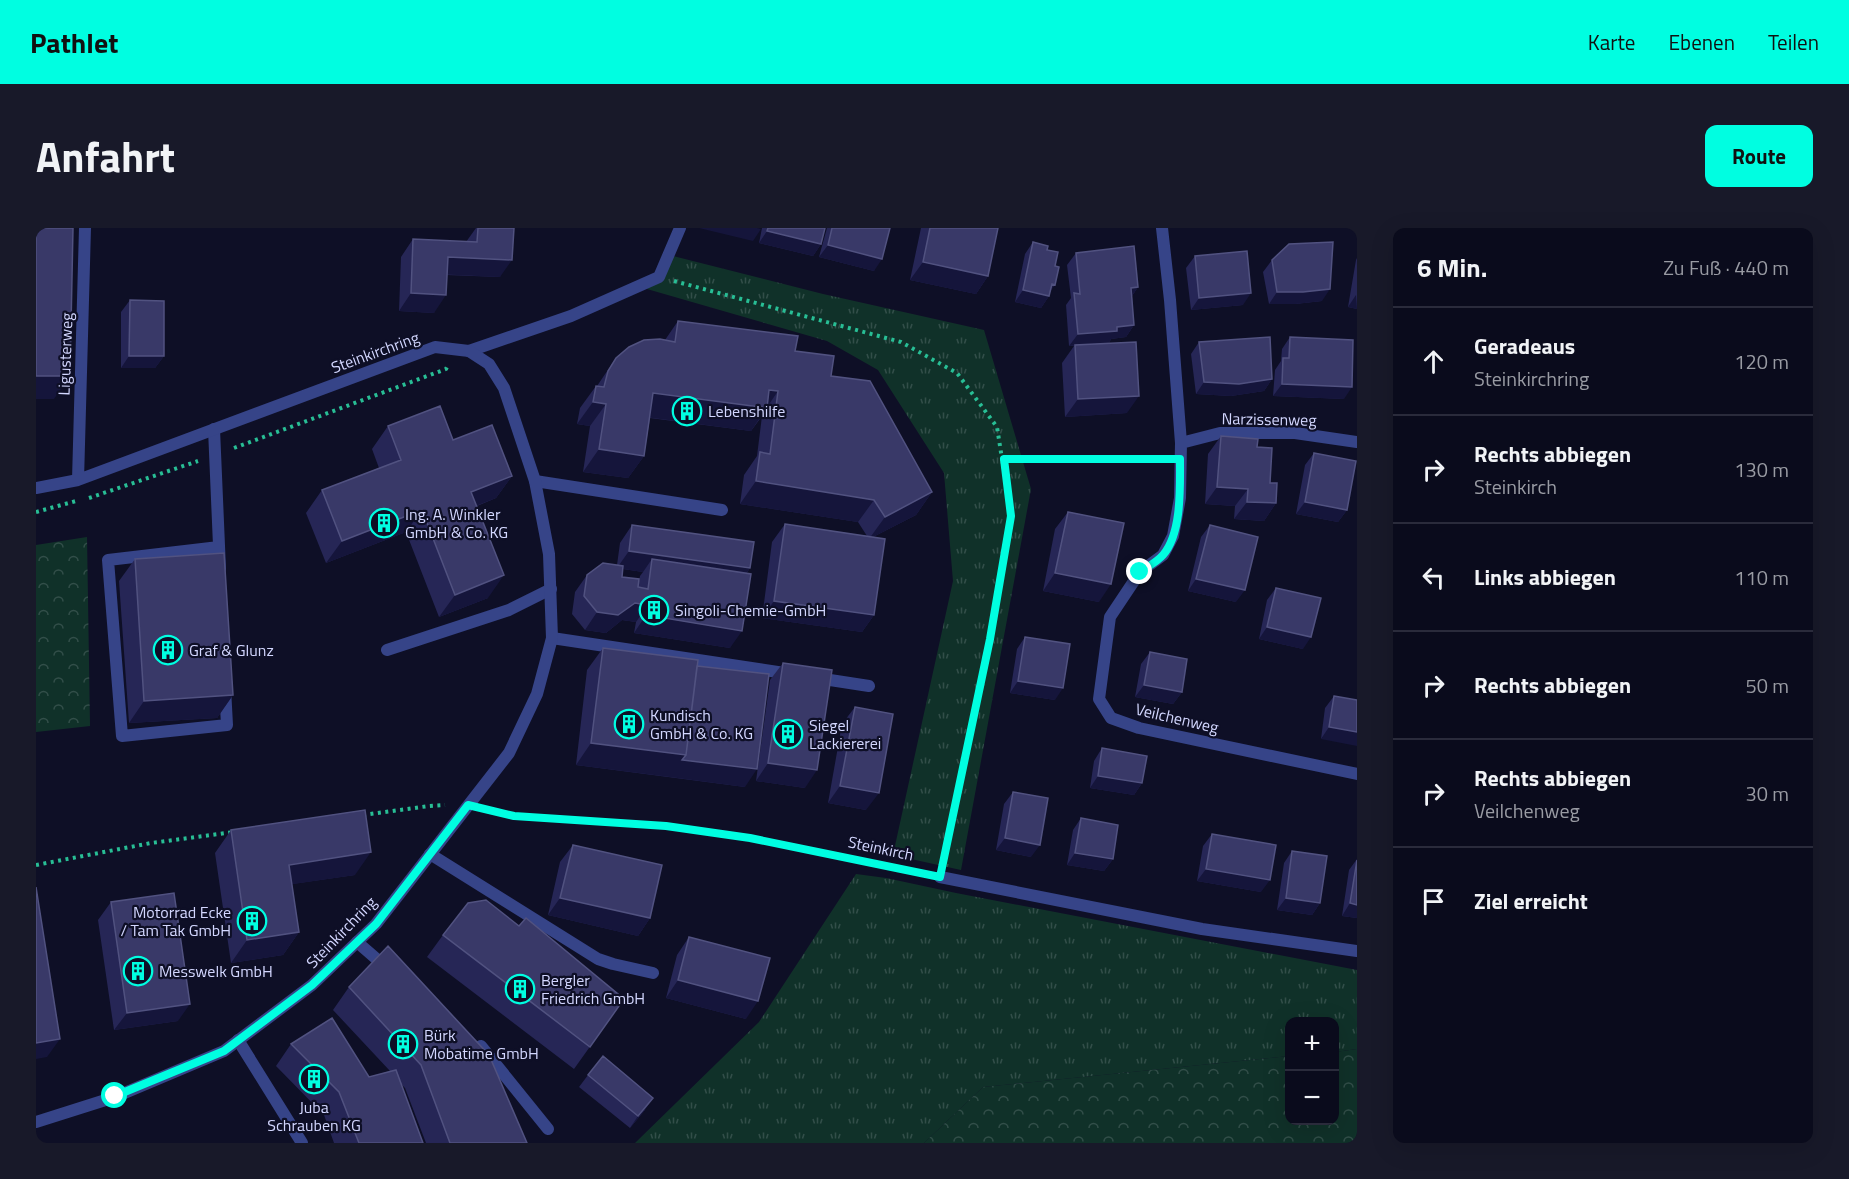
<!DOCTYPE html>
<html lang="de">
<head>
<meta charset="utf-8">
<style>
	body { margin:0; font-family:"Titillium Web",sans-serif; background:#181929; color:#f1f3f6 }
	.controls { position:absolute; right:18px; bottom:18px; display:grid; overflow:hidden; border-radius:12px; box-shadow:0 6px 24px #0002 }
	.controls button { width:54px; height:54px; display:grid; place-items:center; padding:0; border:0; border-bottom:2px solid #2a2b3b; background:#0a0b1c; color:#f1f3f6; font:30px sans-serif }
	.stop { position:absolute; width:18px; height:18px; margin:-14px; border:4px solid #00fee1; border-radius:50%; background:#fff }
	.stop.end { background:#00fee1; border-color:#fff; box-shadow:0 2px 6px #0008 }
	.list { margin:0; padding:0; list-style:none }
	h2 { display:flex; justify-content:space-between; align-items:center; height:78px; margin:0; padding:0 24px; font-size:26px }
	h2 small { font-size:20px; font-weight:400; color:#999ba3 }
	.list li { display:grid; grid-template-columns:39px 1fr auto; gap:18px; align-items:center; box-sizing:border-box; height:108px; padding:0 24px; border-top:2px solid #2a2b3b }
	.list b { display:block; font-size:22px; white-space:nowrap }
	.list p { margin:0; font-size:20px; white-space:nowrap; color:#999ba3 }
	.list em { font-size:20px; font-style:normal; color:#999ba3 }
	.icon { flex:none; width:33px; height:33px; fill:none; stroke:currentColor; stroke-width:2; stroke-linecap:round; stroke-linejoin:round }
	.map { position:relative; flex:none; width:1321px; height:915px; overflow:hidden; border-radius:12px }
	header { display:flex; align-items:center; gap:36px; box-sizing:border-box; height:84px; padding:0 30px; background:#00fee1; color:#111 }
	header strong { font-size:28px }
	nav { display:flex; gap:33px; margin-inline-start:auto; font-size:21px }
	.intro { display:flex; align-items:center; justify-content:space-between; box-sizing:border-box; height:144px; padding:0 36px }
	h1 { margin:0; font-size:42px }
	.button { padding:15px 27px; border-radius:12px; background:#00fee1; color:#111; font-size:21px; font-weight:700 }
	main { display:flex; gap:36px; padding:0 36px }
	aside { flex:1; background:#0a0b1c; border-radius:12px; box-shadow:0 6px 24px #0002 }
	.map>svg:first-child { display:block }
	.grass { fill:url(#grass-tufts) }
	.forest { fill:url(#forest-crowns) }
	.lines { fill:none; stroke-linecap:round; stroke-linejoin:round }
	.path { stroke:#28be95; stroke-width:4; stroke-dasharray:3 4.5; stroke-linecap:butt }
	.lane { stroke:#364488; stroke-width:12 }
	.street { stroke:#364488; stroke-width:12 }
	.wall { fill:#262656; fill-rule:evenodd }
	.shaded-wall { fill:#15153b }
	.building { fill:#393968; stroke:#515280; stroke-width:1.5 }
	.route { stroke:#00fee1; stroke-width:8 }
	.labels { text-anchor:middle; stroke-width:4.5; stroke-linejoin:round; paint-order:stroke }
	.street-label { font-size:16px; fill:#d3d7ff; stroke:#0e0f26 }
	.poi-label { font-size:16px; fill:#d3d7ff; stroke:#0e0f26; text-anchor:start }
</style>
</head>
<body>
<header>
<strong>Pathlet</strong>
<nav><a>Karte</a><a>Ebenen</a><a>Teilen</a></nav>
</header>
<div class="intro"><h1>Anfahrt</h1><a class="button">Route</a></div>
<main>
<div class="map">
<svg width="1321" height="915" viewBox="0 0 1321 915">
	<defs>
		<pattern id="grass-tufts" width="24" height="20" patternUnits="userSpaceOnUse" patternTransform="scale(1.5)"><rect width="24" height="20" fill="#103129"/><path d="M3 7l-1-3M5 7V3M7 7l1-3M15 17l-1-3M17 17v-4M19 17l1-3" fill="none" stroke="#324e49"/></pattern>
		<pattern id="forest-crowns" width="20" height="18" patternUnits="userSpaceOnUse" patternTransform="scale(1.5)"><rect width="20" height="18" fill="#103129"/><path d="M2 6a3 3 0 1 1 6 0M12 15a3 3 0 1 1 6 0" fill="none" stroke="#324e49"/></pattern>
	</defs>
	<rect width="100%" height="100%" fill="#0e0f26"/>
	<!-- grass -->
	<path class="grass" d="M629,26L787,66L948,102L995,261L925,642L857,627L917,353L908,245L842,142L791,113L611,61Z
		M820,646L850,650L920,665L1321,742V821L1299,824L1298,794H1254L1253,828L947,859L888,915H599L723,794Z"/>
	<!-- forest -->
	<path class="forest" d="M51,309L54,498L0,504V317Z
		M1321,821V915H888L947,859L1253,828L1254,892H1298L1299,824Z"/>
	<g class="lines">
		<!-- path -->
		<path class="path" d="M638,53L865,114L921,145L961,199L975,288L954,411L908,631
			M198,220L410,141L411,139
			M968,231H1126
			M53,270L162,233
			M0,284L40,273
			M452,582C509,596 570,592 629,598C717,607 803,627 889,646
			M327,587L393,578L409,577
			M0,637L115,615L198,604"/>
		<!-- lane -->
		<path class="lane" d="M433,123L535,88L623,49L644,0
			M178,201L184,341
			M499,253L686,282
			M183,319L72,332L86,508L191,497L189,460
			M516,410L755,446
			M351,422L473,382L515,361
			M781,450L833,458
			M394,626L562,731L577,736L617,745
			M321,714L351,740
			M202,812L266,915
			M445,818L512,901"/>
		<!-- street -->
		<path class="street" d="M1126,0L1134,72L1145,215L1144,270L1137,308L1127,327L1104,344L1074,389L1063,471L1075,490L1103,500L1321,546
			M1145,215L1184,205H1259L1321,214
			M42,252L49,0
			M0,260L42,252L399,119L433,123L453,136L468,160L499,253L513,326L516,410L501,466L473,525L340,696L276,757L188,823L79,869L0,894
			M904,649L1166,701L1321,723"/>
	</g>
	<!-- wall -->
	<path class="wall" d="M440,0H478L464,49L411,47L398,85L363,83L365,29L377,11L430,14Z
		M726,0H789L785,16L777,28L723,15Z
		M791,0H854L838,43L783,29Z
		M885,0H962L952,48L940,66L874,52Z
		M997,14L1011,22L1019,38V57L1014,63L1013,68L1005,80L979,74L989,26Z
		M1040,25L1102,59L1096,68L1098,97L1090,109L1075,111L1073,115L1049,117L1091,185L1029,189L1026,135L1038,118H1033L1030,77L1035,70L1031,37Z
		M1159,28L1207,77L1155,82L1150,40Z
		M1321,30V81L1312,79L1320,32Z
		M1236,32L1286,73L1259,76H1233L1227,44Z
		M94,72L128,128L119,140H85V84Z
		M642,93L759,123L795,148L896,264L880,287L837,309L838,387L826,404L726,390L736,314L749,296L831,308L822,294L704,276L708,247L721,228L726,188L715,203L614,190L608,228L592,250L547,244L554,198L541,196L544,180L560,158H561L580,130L629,112Z
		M1254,109L1308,171L1237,168L1239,142L1245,133L1246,121Z
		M1163,114L1236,151L1228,163L1195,168L1160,166L1155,126Z
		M352,198L417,212L476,248L460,270L441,278L452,370L403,389L370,304L290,335L270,285L286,262L343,240L336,221Z
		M1185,208L1221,219L1234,255L1240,275L1228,293L1198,291L1199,278L1169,276L1172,226Z
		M1278,225L1311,282L1302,294L1260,286L1269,237Z
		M1032,284L1063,374L1007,363L1019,301Z
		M596,297L714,340L710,346L694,420L598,405L600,394L586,392L570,405L549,402L536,386L539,364L551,347L581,337L584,315ZM587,341L607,344L604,348L602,359L586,349Z
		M1174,297L1200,374L1152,363L1165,309Z
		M99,331L197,467L181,490L93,495L83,353Z
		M1240,360L1267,421L1223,411L1231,372Z
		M989,409L1019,472L974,465L981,421Z
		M567,420L661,438L709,559L540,537L551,442Z
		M1114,424L1146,464L1137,476L1099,469L1105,436Z
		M747,435L769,560L720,553L734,452Z
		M1298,468L1321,472L1285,511L1289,480Z
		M819,479L830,582L792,575L806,496Z
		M1066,520L1106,555L1098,567L1054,560L1058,533Z
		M977,564L995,629L960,622L968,576Z
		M1045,590L1077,631L1068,643L1031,637L1037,602Z
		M195,602L319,647L256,656L263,704L247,727L195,735L179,625Z
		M1176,606L1225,664L1161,653L1167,618Z
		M537,617L614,690L602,708L512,687L524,634Z
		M1256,623L1284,675L1276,687L1241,682L1248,635Z
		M1321,631V690L1306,688L1313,642Z
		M75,674L142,793L78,802L62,692Z
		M483,698L588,771L538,841L391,729L407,707Z
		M653,709L710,791L630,770L641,727Z
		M313,759L491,915H390L369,860L365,856L387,915H298L288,887L240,838L255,816L333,849L354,843L297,782Z
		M552,847L609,882L594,900L543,859Z"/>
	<!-- shaded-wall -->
	<path class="shaded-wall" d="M663,0H721L725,1L717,13Z
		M731,3L785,16L777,28L723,15Z
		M792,17L846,31L838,43L783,29Z
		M412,29L476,32L464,49L400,46Z
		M887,34L952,48L940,66L874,52Z
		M1016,56L1019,57L1011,67L1013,68L1005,80L979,74L987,62Z
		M1102,59L1094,71L1095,60Z
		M1294,61L1286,73L1259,76H1233L1241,64Z
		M375,65L410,67L398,85L363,83Z
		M1215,65L1207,77L1155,82L1163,70Z
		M1320,67L1321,81L1312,79Z
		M1098,97L1090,109L1075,111L1073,115L1033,118L1042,106L1081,99Z
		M93,128H128L119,140H85Z
		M0,148H34L18,171H0Z
		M1236,151L1228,163L1195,168L1160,166L1168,154Z
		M1246,156L1316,159L1308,171L1237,168Z
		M733,162L742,163L715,203L602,188L617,165Z
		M1103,168L1091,185L1029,189L1042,171Z
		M557,174L570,176L554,198L541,196Z
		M563,221L608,228L592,250L547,244Z
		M476,248L460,270L419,286L435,264Z
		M720,253L838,272L822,294L704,276Z
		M1181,259L1212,261L1199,278L1169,276Z
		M896,264L880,287L833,311L849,289Z
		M1211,274L1240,275L1228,293L1198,291Z
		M1269,274L1311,282L1302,294L1260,286Z
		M386,282L370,304L290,335L306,313Z
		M593,323L714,340L702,357L616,331L607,344L581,340Z
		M1019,345L1075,356L1063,374L1007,363Z
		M468,347L452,370L403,389L419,367Z
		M1160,351L1209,362L1200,374L1152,363Z
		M738,373L838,387L826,404L726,390Z
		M599,375L612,377L600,394L586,392L570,405L549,402L561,384Z
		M610,387L706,403L694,420L598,405Z
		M1231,399L1275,409L1267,421L1223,411Z
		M982,453L1027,460L1019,472L974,465Z
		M1108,457L1146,464L1137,476L1099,469Z
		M197,467L181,490L93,495L108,473Z
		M1293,499L1321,504V518L1285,511Z
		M555,515L650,527L634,549L540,537Z
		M646,532L721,541L709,559L634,549Z
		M732,535L781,542L769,560L720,553Z
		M1062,548L1106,555L1098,567L1054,560Z
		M804,558L843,565L830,582L792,575Z
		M969,610L1004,617L995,629L960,622Z
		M335,624L319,647L237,659L253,637Z
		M1039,625L1077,631L1068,643L1031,637Z
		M1170,641L1234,652L1225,664L1161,653Z
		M524,670L614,690L602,708L512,687Z
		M1250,670L1284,675L1276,687L1241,682Z
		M1314,675L1321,677V690L1306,688Z
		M263,704L247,727L195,735L211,712Z
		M642,752L722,773L710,791L630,770Z
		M154,776L142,793L78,802L91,785Z
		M24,811L11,829L0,831V815Z
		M617,870L609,882L594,900L602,888Z"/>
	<!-- building -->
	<path class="building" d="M0,0H37L34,148H0Z
		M442,0H478L476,32L412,29L410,67L375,65L377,11L441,14Z
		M732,0H789L785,16L731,3Z
		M796,0H854L846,31L792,17Z
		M894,0H962L952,48L887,34Z
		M997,14L1012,18L1011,22L1022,24L1019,38L1023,39L1019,57L1016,56L1013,68L987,62Z
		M1297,14L1294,61L1267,64H1241L1236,32L1253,16Z
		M1098,18L1102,59L1095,60L1098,97L1081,99V103L1042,106L1038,65L1044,66L1040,25Z
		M1211,23L1215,65L1163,70L1159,28Z
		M94,72L128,73V128H93Z
		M642,93L762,108L759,123L798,128L795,148L834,153L896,264L849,289L838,272L720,253L724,224L734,226L742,163L733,162L731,180L617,165L608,228L563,221L570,176L557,174L560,158L568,159L572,143L580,130L593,119L608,112L624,111L639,114Z
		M1234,109L1236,151L1203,156L1168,154L1163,114Z
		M1254,109L1317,112L1316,159L1246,156L1247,130H1253Z
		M1100,114L1103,168L1042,171L1039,117Z
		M404,178L417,212L456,197L476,248L435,264L468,347L419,367L386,282L306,313L286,262L365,232L352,198Z
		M1185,208L1222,211L1221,219L1236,220L1234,255H1241L1240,275L1211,274L1212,261L1181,259Z
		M1278,225L1320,233L1311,282L1269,274Z
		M1032,284L1088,295L1075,356L1019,345Z
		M749,296L849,311L838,387L738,373Z
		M596,297L718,314L714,340L593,323Z
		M1174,297L1222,309L1209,362L1160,351Z
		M188,325L197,467L108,473L99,331Z
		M616,331L715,346L706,403L610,387L612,377L599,375L582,387L561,384L548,368L551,347L567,335L587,338L586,349L603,351L602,359L612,361Z
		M1240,360L1285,370L1275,409L1231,399Z
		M989,409L1034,416L1027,460L982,453Z
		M567,420L662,432L650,527L555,515Z
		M1114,424L1151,431L1146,464L1108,457Z
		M747,435L796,442L781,542L732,535Z
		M661,438L733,446L721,541L646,532L650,527Z
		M1298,468L1321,472V504L1293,499Z
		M819,479L857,486L843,565L804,558Z
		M1066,520L1111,528L1106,555L1062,548Z
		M977,564L1012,570L1004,617L969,610Z
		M329,582L335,624L253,637L263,704L211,712L195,602Z
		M1045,590L1082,597L1077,631L1039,625Z
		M1176,606L1240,617L1234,652L1170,641Z
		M537,617L626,637L614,690L524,670Z
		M1256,623L1291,628L1284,675L1250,670Z
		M1321,632V677L1314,675Z
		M0,659L24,811L0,815Z
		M138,665L154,776L91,785L75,674Z
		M450,672L483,698L490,690L588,771L554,819L407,707L432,675Z
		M653,709L734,730L722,773L642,752Z
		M352,718L453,827L491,915H414L385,837L313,759Z
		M296,790L333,849L360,842L387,915H323L303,864L255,816Z
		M567,828L617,870L602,888L552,847Z"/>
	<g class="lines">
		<!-- route -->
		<path class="route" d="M79,868L188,823L276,757L340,696L432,577L478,588L630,598L714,610L904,649L954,411L975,288L968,231H1144C1144,259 1146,305 1127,327C1121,334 1111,339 1104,344"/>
	</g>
	<!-- icons -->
	<defs>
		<g id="building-ring" transform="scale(1.5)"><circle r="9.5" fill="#0e0f26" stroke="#00fee1" stroke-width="1.5"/><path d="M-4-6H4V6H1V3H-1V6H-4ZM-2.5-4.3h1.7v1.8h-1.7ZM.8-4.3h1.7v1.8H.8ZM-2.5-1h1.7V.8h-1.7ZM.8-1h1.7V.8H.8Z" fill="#00fee1"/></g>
	</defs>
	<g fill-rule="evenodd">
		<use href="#building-ring" x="651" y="183"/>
		<use href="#building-ring" x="348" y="295"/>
		<use href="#building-ring" x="618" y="382"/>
		<use href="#building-ring" x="132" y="422"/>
		<use href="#building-ring" x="593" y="496"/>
		<use href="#building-ring" x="752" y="506"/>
		<use href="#building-ring" x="216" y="693"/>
		<use href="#building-ring" x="102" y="743"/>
		<use href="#building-ring" x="484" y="761"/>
		<use href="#building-ring" x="367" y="816"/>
		<use href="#building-ring" x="278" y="851"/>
	</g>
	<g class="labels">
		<!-- street labels -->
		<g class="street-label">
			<text transform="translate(339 124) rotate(-20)" y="6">Steinkirchring</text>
			<text transform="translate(29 126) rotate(-88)" y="6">Ligusterweg</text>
			<text transform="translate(1233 191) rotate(1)" y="6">Narzissenweg</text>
			<text transform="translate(1141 490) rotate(13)" y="6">Veilchenweg</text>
			<text transform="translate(845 620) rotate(12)" y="6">Steinkirch</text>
			<text transform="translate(305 704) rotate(-46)" y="6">Steinkirchring</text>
		</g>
		<!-- poi labels -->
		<g class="poi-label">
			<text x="672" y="189">Lebenshilfe</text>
			<text x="369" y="292">Ing. A. Winkler<tspan x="369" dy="18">GmbH &amp; Co. KG</tspan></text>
			<text x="639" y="388">Singoli-Chemie-GmbH</text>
			<text x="153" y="428">Graf &amp; Glunz</text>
			<text x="614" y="493">Kundisch<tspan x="614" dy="18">GmbH &amp; Co. KG</tspan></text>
			<text x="773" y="503">Siegel<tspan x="773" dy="18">Lackiererei</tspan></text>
			<text x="195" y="690" text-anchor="end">Motorrad Ecke<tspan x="195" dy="18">/ Tam Tak GmbH</tspan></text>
			<text x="123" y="749">Messwelk GmbH</text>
			<text x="505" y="758">Bergler<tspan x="505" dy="18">Friedrich GmbH</tspan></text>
			<text x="388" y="813">Bürk<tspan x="388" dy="18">Mobatime GmbH</tspan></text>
			<text x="278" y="885" text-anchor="middle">Juba<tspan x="278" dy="18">Schrauben KG</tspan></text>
		</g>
	</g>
</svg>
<div class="controls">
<button>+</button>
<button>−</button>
</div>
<div class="stop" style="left:79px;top:868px"></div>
<div class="stop end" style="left:1104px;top:344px"></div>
</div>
<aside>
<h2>6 Min.<small>Zu Fuß · 440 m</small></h2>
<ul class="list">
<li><svg class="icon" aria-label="ahead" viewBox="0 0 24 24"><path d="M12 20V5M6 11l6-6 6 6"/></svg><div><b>Geradeaus</b><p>Steinkirchring</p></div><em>120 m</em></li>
<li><svg class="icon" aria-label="right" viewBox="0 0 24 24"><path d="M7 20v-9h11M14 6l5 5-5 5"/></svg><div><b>Rechts abbiegen</b><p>Steinkirch</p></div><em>130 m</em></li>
<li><svg class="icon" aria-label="left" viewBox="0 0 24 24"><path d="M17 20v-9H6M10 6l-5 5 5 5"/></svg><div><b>Links abbiegen</b></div><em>110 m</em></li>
<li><svg class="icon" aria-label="right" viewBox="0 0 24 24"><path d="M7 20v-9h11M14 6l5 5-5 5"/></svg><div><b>Rechts abbiegen</b></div><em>50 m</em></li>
<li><svg class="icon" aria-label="right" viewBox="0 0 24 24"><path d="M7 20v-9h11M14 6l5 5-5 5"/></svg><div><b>Rechts abbiegen</b><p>Veilchenweg</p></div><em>30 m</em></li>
<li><svg class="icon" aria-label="arrive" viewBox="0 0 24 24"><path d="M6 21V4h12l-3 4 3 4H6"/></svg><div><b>Ziel erreicht</b></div></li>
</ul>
</aside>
</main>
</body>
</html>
